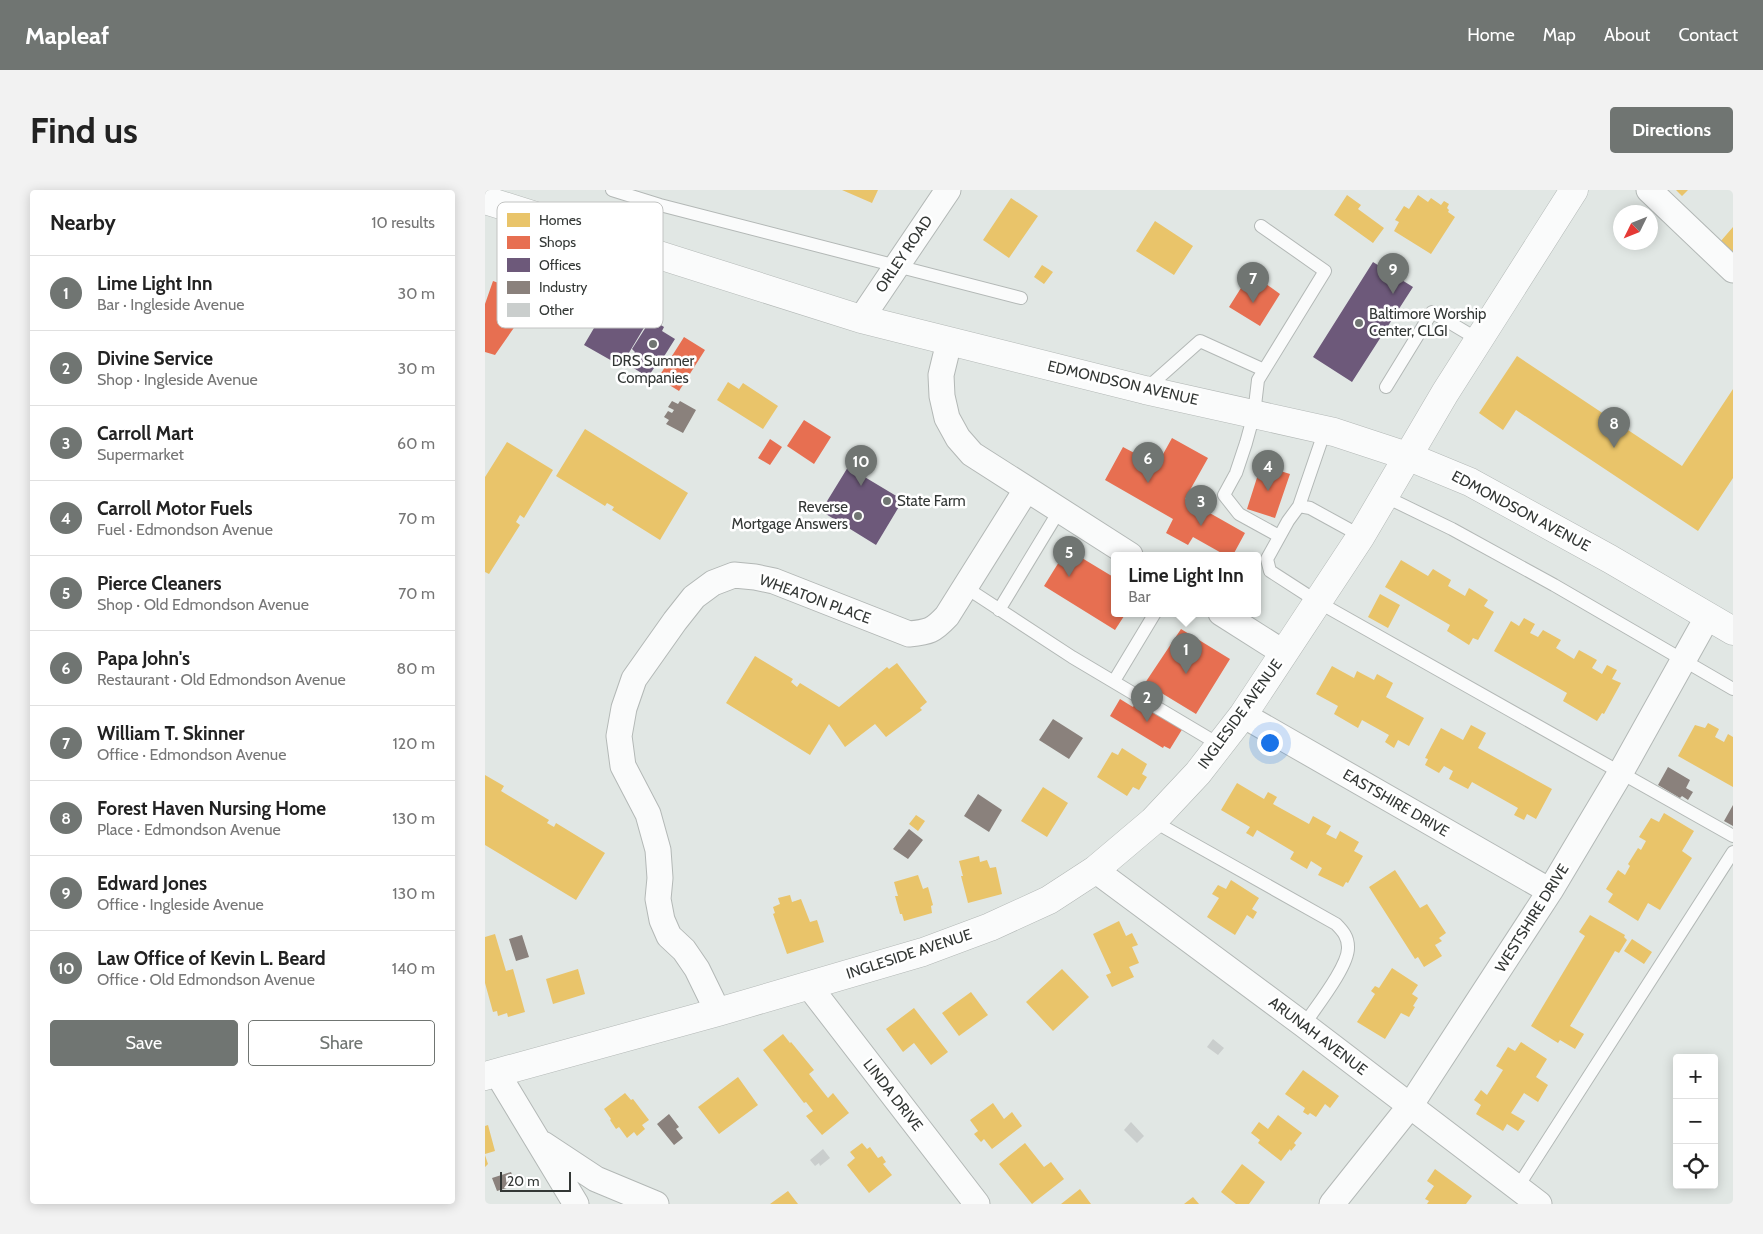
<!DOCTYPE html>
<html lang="en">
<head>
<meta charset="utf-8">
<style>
	body { margin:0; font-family:Cabin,sans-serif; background:#f2f2f2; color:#222 }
	.controls { position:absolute; right:15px; bottom:15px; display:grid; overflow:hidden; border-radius:5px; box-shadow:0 2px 12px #0003 }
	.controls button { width:45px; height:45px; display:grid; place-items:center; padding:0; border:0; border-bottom:1px solid #e0e0e0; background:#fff; color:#222; font:25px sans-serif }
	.compass { position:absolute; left:1128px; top:15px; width:45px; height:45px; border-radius:50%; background:#fff; box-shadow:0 2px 12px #0003; rotate:227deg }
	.scale { position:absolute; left:15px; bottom:12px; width:71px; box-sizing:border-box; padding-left:5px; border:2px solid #333735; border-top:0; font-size:14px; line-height:18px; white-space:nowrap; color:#333735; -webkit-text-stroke:4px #fff; paint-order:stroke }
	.you { position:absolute; left:784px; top:552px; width:18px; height:18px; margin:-12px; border:4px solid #fff; border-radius:50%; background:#1a73e8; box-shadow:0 0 0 8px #1a73e833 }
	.badge { display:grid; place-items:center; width:32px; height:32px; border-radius:50%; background:#707572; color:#fff; font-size:16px; font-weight:700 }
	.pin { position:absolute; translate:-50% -41px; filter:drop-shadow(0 1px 2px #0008) }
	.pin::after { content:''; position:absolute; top:26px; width:18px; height:15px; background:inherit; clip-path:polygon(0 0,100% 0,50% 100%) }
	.popup { position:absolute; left:626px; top:362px; width:150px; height:65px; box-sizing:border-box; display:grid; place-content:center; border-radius:5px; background:#fff; filter:drop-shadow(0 1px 4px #0005); font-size:16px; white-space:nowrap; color:#767676 }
	.popup b { font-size:19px; color:#222 }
	.popup::after { content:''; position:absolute; left:50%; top:100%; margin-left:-10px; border:10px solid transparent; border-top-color:#fff }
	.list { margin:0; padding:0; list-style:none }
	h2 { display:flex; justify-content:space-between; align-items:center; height:65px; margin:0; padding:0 20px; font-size:21px }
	h2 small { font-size:16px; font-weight:400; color:#767676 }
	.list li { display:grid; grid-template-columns:32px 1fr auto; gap:15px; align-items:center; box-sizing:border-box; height:75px; padding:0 20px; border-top:1px solid #e0e0e0 }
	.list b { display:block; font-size:19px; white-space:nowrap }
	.list p { margin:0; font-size:16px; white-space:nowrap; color:#767676 }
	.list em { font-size:16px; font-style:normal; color:#767676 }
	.actions { display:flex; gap:10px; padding:15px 20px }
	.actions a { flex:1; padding:11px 0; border:1px solid #707572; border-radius:5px; text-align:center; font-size:18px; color:#707572 }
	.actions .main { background:#707572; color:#fff }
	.icon { flex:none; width:28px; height:28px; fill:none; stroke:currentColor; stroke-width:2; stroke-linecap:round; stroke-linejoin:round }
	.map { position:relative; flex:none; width:1248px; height:1014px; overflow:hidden; border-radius:5px }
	header { display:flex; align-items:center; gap:30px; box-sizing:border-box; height:70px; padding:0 25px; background:#707572; color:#fff }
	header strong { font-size:24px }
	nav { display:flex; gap:28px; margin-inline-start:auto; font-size:18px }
	.intro { display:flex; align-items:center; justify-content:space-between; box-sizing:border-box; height:120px; padding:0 30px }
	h1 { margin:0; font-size:35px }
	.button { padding:12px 22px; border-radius:5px; background:#707572; color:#fff; font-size:18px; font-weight:700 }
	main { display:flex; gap:30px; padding:0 30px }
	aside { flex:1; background:#fff; border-radius:5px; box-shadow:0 2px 12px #0003 }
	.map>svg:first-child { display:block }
	.homes { fill:#e9c46a }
	.shops { fill:#e76f51 }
	.offices { fill:#6d597a }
	.industry { fill:#8a817c }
	.building { fill:#cacecd }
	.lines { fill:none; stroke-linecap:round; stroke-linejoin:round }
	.lane-casing { stroke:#b3b8b6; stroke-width:14 }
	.street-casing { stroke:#b3b8b6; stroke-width:27 }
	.secondary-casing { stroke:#b3b8b6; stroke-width:29 }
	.path { stroke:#c4c7c6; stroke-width:3; stroke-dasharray:5 2.5; stroke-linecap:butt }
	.lane { stroke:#fafbfb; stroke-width:12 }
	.street { stroke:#fafbfb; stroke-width:25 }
	.secondary { stroke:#fafbfb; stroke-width:28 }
	.poi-dot { fill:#707572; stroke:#fff; stroke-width:2 }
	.labels { text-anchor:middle; stroke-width:5; stroke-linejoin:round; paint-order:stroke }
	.street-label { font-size:15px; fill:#333735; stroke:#fff }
	.poi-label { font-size:15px; fill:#333735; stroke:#fff; text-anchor:start }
	.key { fill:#fff; stroke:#c2c3c2; stroke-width:1 }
	.key-label { font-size:14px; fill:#333735 }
</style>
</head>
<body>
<header>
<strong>Mapleaf</strong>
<nav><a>Home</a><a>Map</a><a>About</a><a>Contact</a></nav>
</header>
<div class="intro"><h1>Find us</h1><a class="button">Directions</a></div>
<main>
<aside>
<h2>Nearby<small>10 results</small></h2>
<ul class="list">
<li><span class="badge">1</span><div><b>Lime Light Inn</b><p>Bar · Ingleside Avenue</p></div><em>30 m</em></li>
<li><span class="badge">2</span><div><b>Divine Service</b><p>Shop · Ingleside Avenue</p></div><em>30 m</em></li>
<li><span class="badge">3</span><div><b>Carroll Mart</b><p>Supermarket</p></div><em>60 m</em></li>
<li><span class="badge">4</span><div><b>Carroll Motor Fuels</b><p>Fuel · Edmondson Avenue</p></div><em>70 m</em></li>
<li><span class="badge">5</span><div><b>Pierce Cleaners</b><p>Shop · Old Edmondson Avenue</p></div><em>70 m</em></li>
<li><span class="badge">6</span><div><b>Papa John's</b><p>Restaurant · Old Edmondson Avenue</p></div><em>80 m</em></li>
<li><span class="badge">7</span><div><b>William T. Skinner</b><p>Office · Edmondson Avenue</p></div><em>120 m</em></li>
<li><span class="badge">8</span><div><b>Forest Haven Nursing Home</b><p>Place · Edmondson Avenue</p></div><em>130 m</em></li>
<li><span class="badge">9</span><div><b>Edward Jones</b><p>Office · Ingleside Avenue</p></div><em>130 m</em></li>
<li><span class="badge">10</span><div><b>Law Office of Kevin L. Beard</b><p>Office · Old Edmondson Avenue</p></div><em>140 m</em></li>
</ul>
<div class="actions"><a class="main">Save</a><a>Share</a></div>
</aside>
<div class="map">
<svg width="1248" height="1014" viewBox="0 0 1248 1014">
	<rect width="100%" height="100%" fill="#e1e7e4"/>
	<!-- homes -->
	<path class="homes" d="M357,0H393L387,13Z
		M1191,0H1203L1197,6Z
		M862,5L876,15L873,19L899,38L888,53L849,25Z
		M933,5L943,12L946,8L956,15L959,11L964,14L962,18L964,20L963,22L970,27L946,64L909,41L914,32L910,30L919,16L924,19Z
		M526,8L553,26L524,68L498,50Z
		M670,31L708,56L689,85L651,61Z
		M1248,37V64L1235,52Z
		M557,75L568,82L559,94L549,87Z
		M1032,166L1197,276L1248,199V288L1213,341L1031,220L1018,240L994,223Z
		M243,192L254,199L258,193L293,216L278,239L232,210Z
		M100,239L203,303L175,350L127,320L129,317L122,313L120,316L71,286Z
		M22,252L68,280L39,328L35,325L31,332L35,335L4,384L0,382V287Z
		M916,370L943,386L948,379L966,390L963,396L980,406L984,398L1003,410L999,416L1009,422L993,450L988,448L984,455L962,441L965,435L900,397Z
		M895,404L915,415L903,438L883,427Z
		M1039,428L1050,434L1045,443L1053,447L1058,440L1076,450L1071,458L1089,469L1094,460L1112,470L1107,478L1117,484L1122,475L1132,480L1127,489L1136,493L1119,524L1117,523L1112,531L1078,511L1082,503L1009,461L1026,431L1034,436Z
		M270,466L308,489L306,492L312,497L315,493L354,517L402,477L404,479L412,473L442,512L435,518L437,520L401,547L390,534L360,557L344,534L325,565L241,513Z
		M847,476L869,488L872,481L889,490L892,484L908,493L901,507L939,528L924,556L913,550L909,558L900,552L904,545L877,530L873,538L849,524L853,516L831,504Z
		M1223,533L1234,539L1230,547L1239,552L1243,544L1248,547V597L1193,566L1210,535L1220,538Z
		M986,535L1001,543L993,558L1067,599L1051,629L1042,624L1039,630L1029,625L1033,618L987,592L983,599L964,589L968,581L959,576L954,583L940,575L943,569L940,568L956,538L978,550Z
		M637,558L662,574L657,584L662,587L654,600L648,597L642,606L612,587L627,562L633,565Z
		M0,585L19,596L16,601L64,630L62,633L69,637L71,633L120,663L91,710L0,655Z
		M752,593L779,609L783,602L792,607L788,614L824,634L828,626L846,636L841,644L851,649L855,641L874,652L869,661L878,666L863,693L861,692L858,697L833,685L837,678L826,671L822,679L805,669L809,662L772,640L768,647L761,643L765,637L736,620Z
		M558,597L583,613L562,647L536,631Z
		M1179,623L1209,641L1197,661L1207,668L1175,720L1163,713L1153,731L1123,712L1128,704L1121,699L1133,680L1140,685L1145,676L1143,674L1153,658L1156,660L1161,651L1154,647L1166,628L1174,632Z
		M431,625L440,631L433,641L424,634Z
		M494,666L495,672L502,670L505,678L511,677L517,704L483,713L476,686H478L474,671Z
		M910,680L935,718L942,714L961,743L954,748L957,751L950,755L957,766L939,777L933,767L930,769L884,697Z
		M433,685L438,699L443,697L448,715L446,716L447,723L419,731L417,724H415L410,706H413L409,692Z
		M746,690L774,708L767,719L772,722L768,729L762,725L750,745L722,727L734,708L727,704L733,695L741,699Z
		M305,705L307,712L316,709L325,732L332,730L339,752L302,764L288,724L290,723L288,717L295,714L293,708Z
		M1105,725L1140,745L1139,747L1142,750L1134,763L1130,761L1085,836L1099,844L1090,859L1075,850L1073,853L1046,836L1100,746L1094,742Z
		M634,731L641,746L647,743L653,755L647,757L654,773L644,777L649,787L627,797L621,785L626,783L608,744Z
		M10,744L21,781L28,779L40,822L23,827L22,823L13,826L12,821L8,822L0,793V747Z
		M1147,749L1167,762L1159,774L1139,761Z
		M907,778L933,795L927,804L933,808L928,816L930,817L924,827L916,823L900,849L872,832L890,804L886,801L890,796L894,798Z
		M93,779L100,804L68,814L61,789Z
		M577,779L604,807L568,841L541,812Z
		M486,802L503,825L474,846L457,823Z
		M429,818L463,862L446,875L429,853L418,862L401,839Z
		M298,844L305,853L306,852L329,880L324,884L343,908L348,903L364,923L337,945L321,926L328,921L321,912L319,913L278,860Z
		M1036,852L1062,869L1051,887L1063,895L1053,912L1039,903L1026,923L1040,931L1033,941L1022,934L1018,941L991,924L996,915L989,910L996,900L1002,905L1018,880L1011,876L1023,857L1030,861Z
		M818,880L854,906L845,918L840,914L831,927L825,923L823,925L818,922L820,918L800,904Z
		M253,887L273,915L234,944L213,917Z
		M140,903L146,910L148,909L164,930L157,935L160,939L152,946L149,942L142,948L134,937L131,939L125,930L126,929L119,919Z
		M508,913L519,929L527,922L537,936L507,959L499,949L496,952L489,944L493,941L485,930Z
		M793,925L817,943L809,953L811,955L806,961L805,959L796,971L773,953L775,950L766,943L774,932L783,939Z
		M3,935L10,961L0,964V936Z
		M377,953L382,959L385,957L393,968L397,966L401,972L398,974L407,985L384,1003L362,975L370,968L365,962Z
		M540,953L559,977L566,972L579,989L547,1014L514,974Z
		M0,965L3,974L0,977Z
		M757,974L780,992L764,1014H751L736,1002Z
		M950,979L987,1006L981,1014H942L944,1011L940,1009L949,996L942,991Z
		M595,999L606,1014H576Z
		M303,1001L313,1014H285Z
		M708,1007L714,1014H699Z"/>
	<!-- shops -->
	<path class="shops" d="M761,90L777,100L781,94L795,104L775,136L744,117Z
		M8,91L51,106L10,165L0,162V114Z
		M199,147L220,160L194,201L173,188Z
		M319,230L346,247L329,274L302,256Z
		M687,248L723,268L700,309L760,343L748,365H740L708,347L703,355L681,343L688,329L620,290L638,257L672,275Z
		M285,249L297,257L285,275L273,268Z
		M776,275L805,284L790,328L762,319Z
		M582,359L630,388V423H641L630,440L559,396Z
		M696,439L745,469L711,524L660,493Z
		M635,509L648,517L652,510L698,538L685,559L679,556L678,558L625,526Z"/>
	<!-- offices -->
	<path class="offices" d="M888,72L928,97L867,192L828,167Z
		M101,80L169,121L136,176L99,155L109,138L95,129L93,133L81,127L90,112L85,108Z
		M166,129L179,137L177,141L190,149L173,176L171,175L163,187L142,174L150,162L147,159Z
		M363,277L418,310L391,355L336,321Z"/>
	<!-- industry -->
	<path class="industry" d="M187,211L193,214L195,211L211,220L198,243L181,234L184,230L179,227L183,221L187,223L189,220L183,217Z
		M568,529L598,548L584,569L554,550Z
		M1183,577L1205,590L1201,598L1208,602L1203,610L1197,606L1195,608L1173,595Z
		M493,604L517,620L504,642L479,626Z
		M1248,615V636L1239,631Z
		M424,639L438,650L423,669L408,659Z
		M37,745L44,767L31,771L24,749Z
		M184,924L194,937L191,939L198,948L189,955L172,934Z
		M26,982L31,995L12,1001L7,988Z"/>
	<!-- building -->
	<path class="building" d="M728,849L739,858L733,865L722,857Z
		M646,932L659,946L652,953L639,940Z
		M338,959L345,968L335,976L334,973L330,976L325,970Z"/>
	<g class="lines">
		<!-- lane casing -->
		<g class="lane-casing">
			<path id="lane" d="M127,0L175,15L536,108
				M776,36L840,81L773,190L769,224L761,253L751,283L739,305L754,324L794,346
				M901,197L947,122L994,150
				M661,199L715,151L779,180
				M899,306L967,339L1069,395L1248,499
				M814,316L840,240
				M876,346L825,318L814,316L803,331L782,369L785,381L833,412L1248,646
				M480,397L587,467L735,555
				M514,420L574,321
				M629,491L670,423
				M668,631L851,734C858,741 863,747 863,757C864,776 830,818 819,835
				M1032,998L1248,662"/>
		</g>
		<!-- street casing -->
		<g class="street-casing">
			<path id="street" d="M1164,0L1248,80
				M376,129L463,0
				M464,152L456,185L457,206L462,228L473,248L487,264L645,365
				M736,423L799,463
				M758,525L1065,701
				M610,680L819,835L1054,1014
				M324,796L492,1014
				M233,822L212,779L199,760L184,746L177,730L173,709L175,688L173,660L163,624L138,576L134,546L139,518L149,489L190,431L209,407L228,393L249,385L270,387L289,391L424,444C444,442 448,441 462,426L541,300
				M12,883L91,1014
				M58,954L111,989L171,1014
				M847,1014L925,916L1065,701L1136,582L1223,426"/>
		</g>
		<!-- secondary casing -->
		<g class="secondary-casing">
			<path id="secondary" d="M0,10L376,129L660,200L849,242L922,266L985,292L1125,369L1248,441
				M0,886L233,822L438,762L505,737L564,710L610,680L668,631L713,583L758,525L876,346L960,203L1089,0"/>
		</g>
		<!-- path -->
		<path class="path" d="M89,100L88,99L95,87"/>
		<!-- lane -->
		<use href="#lane" class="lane"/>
		<!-- street -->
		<use href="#street" class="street"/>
		<!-- secondary -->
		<use href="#secondary" class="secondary"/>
	</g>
	<!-- markers -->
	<g class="poi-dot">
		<circle cx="874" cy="133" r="5"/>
		<circle cx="168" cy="154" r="5"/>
		<circle cx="402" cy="311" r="5"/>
		<circle cx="373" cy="326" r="5"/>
	</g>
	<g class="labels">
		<!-- street labels -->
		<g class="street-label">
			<text transform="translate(419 64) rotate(-56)" y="5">ORLEY ROAD</text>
			<text transform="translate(638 193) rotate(13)" y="5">EDMONDSON AVENUE</text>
			<text transform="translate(1036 321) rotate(28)" y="5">EDMONDSON AVENUE</text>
			<text transform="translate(330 409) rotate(20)" y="5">WHEATON PLACE</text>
			<text transform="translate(755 524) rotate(-54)" y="5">INGLESIDE AVENUE</text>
			<text transform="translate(911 613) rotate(30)" y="5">EASTSHIRE DRIVE</text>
			<text transform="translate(1047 728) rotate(-58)" y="5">WESTSHIRE DRIVE</text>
			<text transform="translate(424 764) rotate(-18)" y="5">INGLESIDE AVENUE</text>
			<text transform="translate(833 846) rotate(37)" y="5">ARUNAH AVENUE</text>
			<text transform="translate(408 905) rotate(52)" y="5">LINDA DRIVE</text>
		</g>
		<!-- poi labels -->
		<g class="poi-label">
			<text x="884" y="129">Baltimore Worship<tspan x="884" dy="17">Center, CLGI</tspan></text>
			<text x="168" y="176" text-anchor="middle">DRS Sumner<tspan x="168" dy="17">Companies</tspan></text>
			<text x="412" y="316">State Farm</text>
			<text x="363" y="322" text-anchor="end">Reverse<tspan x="363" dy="17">Mortgage Answers</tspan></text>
		</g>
	</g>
	<!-- legend -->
	<rect x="12" y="12" width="166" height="126" rx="8" class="key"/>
	<rect x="22" y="23" width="23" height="14" fill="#e9c46a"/>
	<rect x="22" y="46" width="23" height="13" fill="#e76f51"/>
	<rect x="22" y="68" width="23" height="14" fill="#6d597a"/>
	<rect x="22" y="91" width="23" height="13" fill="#8a817c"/>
	<rect x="22" y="113" width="23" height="14" fill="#cacecd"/>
	<g class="key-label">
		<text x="54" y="35">Homes</text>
		<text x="54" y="57">Shops</text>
		<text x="54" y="80">Offices</text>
		<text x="54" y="102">Industry</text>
		<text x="54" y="125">Other</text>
	</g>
</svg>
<div class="controls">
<button>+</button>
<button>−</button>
<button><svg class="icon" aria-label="locate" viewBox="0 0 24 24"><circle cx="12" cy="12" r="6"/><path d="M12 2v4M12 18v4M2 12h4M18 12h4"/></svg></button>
</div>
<svg class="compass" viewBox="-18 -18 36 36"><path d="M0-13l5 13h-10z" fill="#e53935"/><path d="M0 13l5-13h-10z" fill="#767676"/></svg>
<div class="scale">20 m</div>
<div class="you"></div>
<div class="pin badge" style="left:701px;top:484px">1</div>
<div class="popup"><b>Lime Light Inn</b>Bar</div>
<div class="pin badge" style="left:662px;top:532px">2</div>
<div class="pin badge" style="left:716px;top:336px">3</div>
<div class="pin badge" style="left:783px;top:301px">4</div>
<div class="pin badge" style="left:584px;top:387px">5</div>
<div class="pin badge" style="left:663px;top:293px">6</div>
<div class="pin badge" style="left:768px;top:113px">7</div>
<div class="pin badge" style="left:1129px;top:258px">8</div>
<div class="pin badge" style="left:908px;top:104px">9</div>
<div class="pin badge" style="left:376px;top:296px">10</div>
</div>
</main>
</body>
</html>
